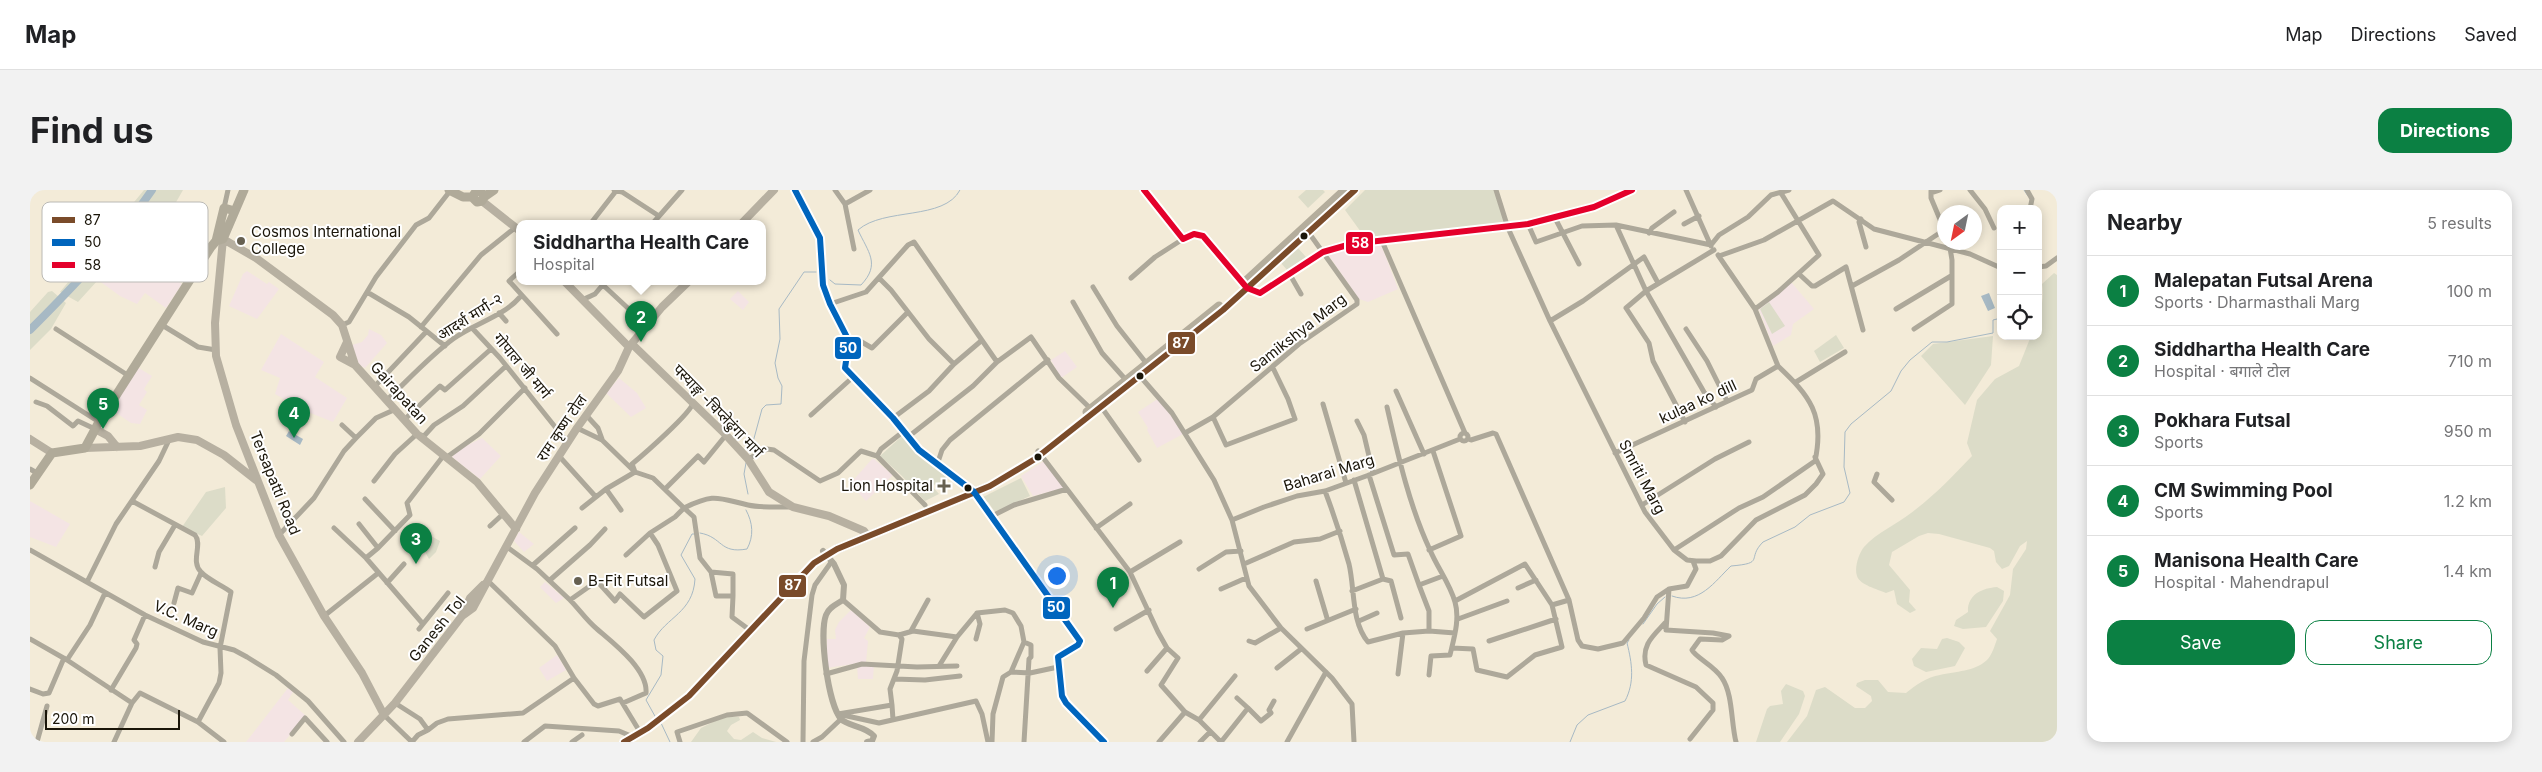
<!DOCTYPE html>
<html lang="en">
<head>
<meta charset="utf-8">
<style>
	body { margin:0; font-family:Inter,"Noto Sans Devanagari",sans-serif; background:#f2f2f2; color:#202124 }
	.controls { position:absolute; right:15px; top:15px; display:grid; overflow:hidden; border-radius:10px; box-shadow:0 2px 12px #0003 }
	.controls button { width:45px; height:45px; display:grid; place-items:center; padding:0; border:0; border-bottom:1px solid #e0e0e0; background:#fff; color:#202124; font:25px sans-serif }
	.compass { position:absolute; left:1907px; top:15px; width:45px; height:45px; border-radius:50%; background:#fff; box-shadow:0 2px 12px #0003; rotate:213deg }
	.scale { position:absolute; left:15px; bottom:12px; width:135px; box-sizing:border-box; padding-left:5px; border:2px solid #1a1509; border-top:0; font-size:14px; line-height:18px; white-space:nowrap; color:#1a1509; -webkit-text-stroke:4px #fff; paint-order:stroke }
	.you { position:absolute; left:1026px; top:385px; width:18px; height:18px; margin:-12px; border:4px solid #fff; border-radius:50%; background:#1a73e8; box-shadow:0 0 0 8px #1a73e833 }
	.badge { display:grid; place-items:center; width:32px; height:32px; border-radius:50%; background:#0b8043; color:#fff; font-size:16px; font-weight:700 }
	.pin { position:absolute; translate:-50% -41px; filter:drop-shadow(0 1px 2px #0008) }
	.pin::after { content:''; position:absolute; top:26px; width:18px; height:15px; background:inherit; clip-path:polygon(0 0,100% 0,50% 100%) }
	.popup { position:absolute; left:486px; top:30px; width:250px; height:65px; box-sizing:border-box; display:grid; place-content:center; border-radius:10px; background:#fff; filter:drop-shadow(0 1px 4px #0005); font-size:16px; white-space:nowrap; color:#757577 }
	.popup b { font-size:19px; color:#202124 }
	.popup::after { content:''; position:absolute; left:50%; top:100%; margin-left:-10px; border:10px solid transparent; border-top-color:#fff }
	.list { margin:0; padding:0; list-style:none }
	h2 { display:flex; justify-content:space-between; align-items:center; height:65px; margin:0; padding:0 20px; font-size:21px }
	h2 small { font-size:16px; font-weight:400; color:#757577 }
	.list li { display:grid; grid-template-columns:32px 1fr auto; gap:15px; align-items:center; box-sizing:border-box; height:70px; padding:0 20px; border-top:1px solid #e0e0e0 }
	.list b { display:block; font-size:19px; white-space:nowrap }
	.list p { margin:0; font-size:16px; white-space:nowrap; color:#757577 }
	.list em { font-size:16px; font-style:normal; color:#757577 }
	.actions { display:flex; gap:10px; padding:15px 20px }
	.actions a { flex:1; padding:11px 0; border:1px solid #0b8043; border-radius:15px; text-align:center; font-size:18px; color:#0b8043 }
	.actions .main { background:#0b8043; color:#fff }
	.icon { flex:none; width:28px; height:28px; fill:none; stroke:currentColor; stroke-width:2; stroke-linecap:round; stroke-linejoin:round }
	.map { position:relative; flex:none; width:2027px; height:552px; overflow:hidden; border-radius:15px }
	header { display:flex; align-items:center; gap:30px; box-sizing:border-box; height:70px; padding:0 25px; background:#fff; border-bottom:1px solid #e0e0e0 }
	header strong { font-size:24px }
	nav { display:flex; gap:28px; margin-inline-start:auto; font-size:18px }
	.intro { display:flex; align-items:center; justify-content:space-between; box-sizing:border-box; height:120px; padding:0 30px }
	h1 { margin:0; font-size:35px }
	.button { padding:12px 22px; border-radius:15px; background:#0b8043; color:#fff; font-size:18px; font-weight:700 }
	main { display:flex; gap:30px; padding:0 30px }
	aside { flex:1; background:#fff; border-radius:15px; box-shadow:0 2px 12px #0003 }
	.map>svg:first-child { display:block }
	.education { fill:#f4e4e4 }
	.green { fill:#dcdcc8 }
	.water { fill:#a7b9c4 }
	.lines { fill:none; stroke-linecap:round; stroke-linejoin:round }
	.stream { stroke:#a7b9c4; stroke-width:1 }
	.river { stroke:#a7b9c4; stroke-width:8 }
	.minor { stroke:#ada89a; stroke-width:5 }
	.tertiary { stroke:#ada89a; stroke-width:6 }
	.secondary { stroke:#b7b0a1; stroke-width:8 }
	.primary { stroke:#b0aa99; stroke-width:9 }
	.trunk { stroke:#b4ad9c; stroke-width:9 }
	.bus-1-casing { stroke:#fff; stroke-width:10 }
	.bus-2-casing { stroke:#fff; stroke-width:10 }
	.bus-3-casing { stroke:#fff; stroke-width:10 }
	.bus-1 { stroke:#7a4b2a; stroke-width:6 }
	.bus-2 { stroke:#0065bd; stroke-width:6 }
	.bus-3 { stroke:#e4002b; stroke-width:6 }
	.bus-dot { fill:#1a1509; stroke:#fff; stroke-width:2 }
	.poi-dot { fill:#666051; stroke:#fff; stroke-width:2 }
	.labels { text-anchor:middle; stroke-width:4; stroke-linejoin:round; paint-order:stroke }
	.poi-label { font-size:15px; fill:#1a1509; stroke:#fff; text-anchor:start }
	.street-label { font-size:15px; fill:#1a1509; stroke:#fff }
	.key { fill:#fff; stroke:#bab9b5; stroke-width:1 }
	.key-label { font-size:14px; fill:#1a1509 }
	.line-badge { stroke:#fff; stroke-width:2 }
	.badge-label { font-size:14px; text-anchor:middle; font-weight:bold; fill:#fff }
</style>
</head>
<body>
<header>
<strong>Map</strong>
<nav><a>Map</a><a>Directions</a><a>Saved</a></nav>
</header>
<div class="intro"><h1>Find us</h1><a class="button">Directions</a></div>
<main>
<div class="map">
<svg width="2027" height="552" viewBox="0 0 2027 552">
	<rect width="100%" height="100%" fill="#f3ebd8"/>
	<!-- education -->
	<path class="education" d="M96,51L110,66L152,94L136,118L115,103L107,114L90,106L68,90L72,74L86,54Z
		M1345,54L1352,57L1368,99L1338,112L1329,109L1297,63L1316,57Z
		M217,81L237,94L239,92L249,99L227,129L199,116L213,84Z
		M1761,92L1784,119L1763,134L1761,145L1743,156L1728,117Z
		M708,101L719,112L713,120L700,109Z
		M339,139L351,145L357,153L335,178L329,175L322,155L332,152L338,145Z
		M251,144L294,172L285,187L317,208L303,232L273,220L245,204L250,188L231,180Z
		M1035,161L1047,177L1031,188L1021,170Z
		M107,177L122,186L114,199L117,202L109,215L117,220L110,234L101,233L79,218Z
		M589,188L607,203L616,218L601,227L576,203Z
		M1129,208L1153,244L1127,258L1117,240L1118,238L1108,222Z
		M452,248L471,266L450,289L422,267L428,260Z
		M842,269H844L863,285L836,311L820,294Z
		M1014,271L1035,298L1003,306L991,286Z
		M0,311L40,334L26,357L0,347Z
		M489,342L504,354L494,362L484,351Z
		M515,392L534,408L526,413L510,397Z
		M821,420L840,437L834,448L838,451L836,472L797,478V449H806L805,440L809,432Z
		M527,465L536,480L517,491L509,478Z
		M844,474L843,489H828L827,475Z
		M258,498L263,502L258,510L276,526L254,552H216Z"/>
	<!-- green -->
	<path class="green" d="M114,0H153L145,14L162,27L151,44L123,27L100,54L96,51L86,54L72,74L68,90L48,112L30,102Z
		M1276,0H1293L1295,2L1278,18L1268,7Z
		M1335,0H1464L1477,35L1438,36L1421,40L1336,49L1315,20Z
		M1268,58L1276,67L1257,80L1251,73Z
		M2024,83L2027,85V552H1757L1777,526L1786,500L1795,497L1825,518H1835L1842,511L1841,506L1826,496L1827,493L1835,490H1848L1858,502L1876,503C1886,495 1897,487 1910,485C1926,481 1944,482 1957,470C1962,465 1965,455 1967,449L1960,441L1980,405L1983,379L1996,359L1997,351L1990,356L1979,376L1972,379L1966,372L1964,361L1960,358L1909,344L1898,343L1889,346L1862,362L1859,375L1880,400L1879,412L1886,420L1880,423L1867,414L1864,400L1856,403C1847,399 1830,395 1827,386C1824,378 1829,363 1834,357C1846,343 1867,334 1881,323C1905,305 1921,288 1942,266L1937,253L1947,210L1965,189L1989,176L2001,146H2008C2008,129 2015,111 2012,94Z
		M22,101L36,113L21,139L0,160V122L18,102Z
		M1739,112L1755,136L1742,144L1730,119Z
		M1806,145L1814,158L1790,172L1784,161Z
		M1963,146L1961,175L1935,215L1891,166L1903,154Z
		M872,246L880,252L892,269L918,288L902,296L909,304L895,311L871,285L850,266Z
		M991,288L1000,306L965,322L958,312L954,311L953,307Z
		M195,297L196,318L172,346L152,337L176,302Z
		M401,346L410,351L406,362L399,369L393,358Z
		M1967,397L1974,401L1973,411L1956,437L1933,439L1924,436L1926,430L1938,422C1937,405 1952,398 1967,397Z
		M1917,448L1929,452L1935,458L1925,476L1896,482L1884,476L1882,469L1891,458L1907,459L1912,449Z
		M1756,494L1773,501L1775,506L1769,524L1750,552H1726L1737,519L1740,516L1753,514L1751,501Z
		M693,527H709L710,530L701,535L697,541L704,549L711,550L723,542L732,548L746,552H661L671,538Z"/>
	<!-- water -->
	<path class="water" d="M1959,103L1965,118L1958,121L1951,106Z
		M259,241L273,249L270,255L256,246Z"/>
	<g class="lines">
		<!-- stream -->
		<path class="stream" d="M1994,0L1998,6
			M800,90L805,94L831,95C851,74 838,62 828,40C854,17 914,31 930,0
			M720,263L732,219L736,215L751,214L752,196L748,188L745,173L750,149L749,119L774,82H786
			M716,273L714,284L718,304
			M670,343C693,347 689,364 717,359C724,346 723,333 716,320
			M1642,406C1669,416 1685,391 1701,376C1736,373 1716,369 1733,352L1765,337L1780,325L1814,312L1820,303L1814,277L1815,242L1821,234L1861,201L1871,181L1880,170L1902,152H1917L1963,143V130L1971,128
			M1613,434L1627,414L1635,407
			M626,528L616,510L631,485L633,466L626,460L624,450C636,427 663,423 665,389L651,365L662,344H664
			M631,533L640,552
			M1540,552L1547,535L1558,525L1595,511C1605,492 1602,473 1597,453L1599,450"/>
		<!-- river -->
		<path class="river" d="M0,140C44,96 87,51 122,0"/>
		<!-- minor -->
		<path class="minor" d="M584,0L592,2L629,26
			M765,0L790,48L793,95L800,114L819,151L815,178L863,228L889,260L944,302L1050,451L1048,455L1028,467L1032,506L1036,513L1074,552
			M805,0L815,14L824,59
			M1114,0L1153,49L1164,44L1173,46L1217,98L1230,103L1293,62L1321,54L1498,34L1564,17L1602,0
			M1466,0L1478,38L1520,131L1615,322L1644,360L1657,370L1666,371H1680L1691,366L1726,330L1775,305L1786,294L1793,284L1785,267
			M1656,0L1681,56
			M1940,0L1955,19L1964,38
			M1997,0L2002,9L2000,19
			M1901,1V3L1910,0
			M1901,3V8L1914,39
			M815,14L840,0
			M194,18L198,0
			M1525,28L1549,74
			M1831,29L1829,32L1836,57
			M561,33L586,1
			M623,33L652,0
			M1498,34L1506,52L1552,36L1586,35L1681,55L1689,45L1718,27L1741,5L1759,0
			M1654,34L1669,26
			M1586,35L1616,101L1674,202L1686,217
			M1619,43L1622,38L1644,22
			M1352,51L1435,243
			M1688,65L1725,119L1748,176
			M1689,66L1734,50L1803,11L1844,39L1940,64L1971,78
			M2008,77L2016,76L2027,68
			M490,81L479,91L527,144
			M1259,83L1271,104
			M1769,84L1782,96H1785L1816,77L1833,140
			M849,88L861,100L899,149L924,174
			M1101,88L1125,67L1153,49
			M573,95L616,135
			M1822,96L1869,70L1914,40
			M1063,97L1087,136L1117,174
			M337,102L379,127L415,156
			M552,110L565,104L576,91
			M1043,112L1072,163L1096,190
			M800,114L836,102L878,55L884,52L967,172L1001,147L1029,188L1062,220
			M1725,119L1748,102L1789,65L1751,3
			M1866,119L1921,86
			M469,123L476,131
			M1520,131L1553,111L1614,67L1628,93
			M132,135L168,157L186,160
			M312,135L319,132L346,87L386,35L399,28L420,1
			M391,137L451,65L486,37
			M26,139L99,186
			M443,139L470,168L534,248L539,252
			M1656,139L1677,171L1697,211
			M1884,139L1922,114V70L1919,52
			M819,151H830L842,158L878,122
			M1109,185L1142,223L1184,290L1202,330L1219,396L1251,438L1302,488L1322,514L1324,552
			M0,188L69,232
			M1766,192L1815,162
			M346,195L396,142
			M1366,201L1394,264
			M358,209C379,189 400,166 423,149C445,133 473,127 491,106
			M6,212L17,216L43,236L48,231L65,239
			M1293,214L1316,293
			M1357,217C1368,265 1379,315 1400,360C1407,377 1420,394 1425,412C1430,429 1424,448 1420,465L1401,466L1399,485
			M1072,218L1109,270
			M556,225L568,238L572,249
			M781,225L823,187
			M1183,227L1196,255L1265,229L1258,209L1243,178
			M863,228L899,201L924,174L951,151
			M375,229L410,196L415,200L461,159
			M1327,231L1334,245L1343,283
			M1655,232L1623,171L1619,153L1596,118L1616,101L1684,60
			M312,235L326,248
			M547,238L572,250L605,282L623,288L654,318C685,303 687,308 718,315C732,318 747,317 762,317
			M1430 247a4 4 0 1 1 8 0a4 4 0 1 1-8 0Z
			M1155,243L1183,227L1269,154L1327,114V110L1279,43
			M878,247L943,196L967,172
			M1438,249L1441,250L1463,243L1466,244L1539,410L1548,450L1552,456L1568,459L1593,453L1614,428L1627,407L1639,399L1657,396L1666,379L1663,371
			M1008,261L1100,382L1128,442L1137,458L1148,468L1131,495L1155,522L1169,530L1191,552
			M1585,263L1722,200L1726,189L1748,176
			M529,266L566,307
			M847,266L851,259L874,241
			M417,267L449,244L495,198
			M718,269L737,259L744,260L790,291L808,283L831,261L847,266L895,315
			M907,275L912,260L920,250L1018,170
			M0,279L7,283
			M1847,284L1844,292L1862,310
			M1339,285L1364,365L1378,364L1389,395
			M344,291L365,264L387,244L394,246L404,235L433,216L476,176
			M576,299L591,320
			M635,299L668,266L674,272L696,245
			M1295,301C1304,325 1312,349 1319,374C1325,399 1321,432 1338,452L1373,443
			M335,309L365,341
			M102,311L165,345C173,355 160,371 171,382C178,390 192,395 201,402L190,458L191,483L189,493L168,532
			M1612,315L1685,269L1719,252
			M552,318L576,299L605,282L602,274C613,265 661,223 663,213
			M962,326L984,315L1037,299
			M1202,330L1234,317L1267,306L1295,301L1339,285L1430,249
			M329,334L348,358L380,325L377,313L414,265
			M460,336L473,324
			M304,338L336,368
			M1066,338L1100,314
			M620,343L645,327L654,318L664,327L670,368L681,382L686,406H703L702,427L721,441
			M249,345L284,308L314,261L326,248L346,228L366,219
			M477,357L507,379L540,410L567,391L585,411L590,404L614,427L647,401L628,355L620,343L596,365
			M348,358L336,368L393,434L389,439
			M0,360L115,425L173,452L204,460L217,467L246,485L278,511L314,552
			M1399,360L1431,346L1403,261
			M1644,360L1709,318L1733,307L1785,271C1795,225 1780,206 1748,176
			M1214,374L1264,352L1290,349L1310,341
			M503,375L545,338
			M125,377L129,362L145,335
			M1169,379L1196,362L1211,361
			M681,382L703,384V406
			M1100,382L1150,352
			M1353,389L1361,391L1371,428
			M457,390L525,456L544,488L564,514L568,516L590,509L610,542
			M520,390L560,355L575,339
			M1286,391L1297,428
			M57,392L86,334L129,271L139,250
			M357,393L374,374
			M1488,398L1506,390
			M1191,399L1216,388
			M1639,399L1636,440L1683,443L1699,446
			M1322,401L1353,389L1324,290
			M540,410C549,419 557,431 567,439C582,452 618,479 616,503L593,513
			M813,410L850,442L869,445L883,441L927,447L947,423L975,420L983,423L991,436L994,452L981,482
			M144,413L148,398L162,403L171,383
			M1522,415L1539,410
			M294,426L347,384
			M1428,429L1477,411
			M1329,431L1347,423
			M1635,433C1623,446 1611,455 1616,475L1666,497L1683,513V520L1660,549
			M393,434L418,403
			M1086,439L1119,420
			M1277,439L1326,419
			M881,441L898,410
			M1399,441L1425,443
			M1699,446L1692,450L1670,449L1662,460C1665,467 1685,476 1692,488C1703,504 1701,533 1706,552
			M0,449L37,470L102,513
			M946,449L950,434L947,423
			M1219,451L1225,453L1251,438
			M1459,451L1526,429
			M994,452L1001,455V467L999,469L994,552
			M1422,458L1443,459L1447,480L1477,487L1505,465L1532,457L1522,415L1495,374L1425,411
			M37,470L60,435L75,403
			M909,476L927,447
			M1247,478L1271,459
			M1117,481L1137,458
			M796,484L832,474L887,477L927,476
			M1368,484L1373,443L1399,441V421L1389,395L1413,386
			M864,489L895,490L930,486
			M0,499L13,504L19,503L34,468
			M81,500L106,458L107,454L104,450L115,425
			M1207,508L1218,518
			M365,513L390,529L398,540L407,533L418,529L493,523L544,488
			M862,515L863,530
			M808,524L849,533L946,511L952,524L958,552
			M808,524L862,515L860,499L867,481L872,449L869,445
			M354,525L382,552
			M1169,530L1205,486
			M262,544L275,528L297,552
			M7,552L17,516
			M84,552L102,513L110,503L168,532L194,552
			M382,552L388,545L398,540
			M494,552L515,536L589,541L601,546
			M542,552L552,545
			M650,552L647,542L697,525L717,523L757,552
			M773,552L774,471L782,405L785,395L802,371
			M783,552L792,547L811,529
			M962,552L963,524L973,487L981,482L1000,483L1028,477
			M1129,552L1155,522
			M1170,552L1180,542
			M1191,552L1218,518L1231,531L1241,523L1239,520L1244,511
			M1257,552L1296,482"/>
		<!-- tertiary -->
		<path class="tertiary" d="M793,361L804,374L814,395L813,410C807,414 799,417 796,425C789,444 798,514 811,529C817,536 836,536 844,546L842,551L837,552"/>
		<!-- secondary -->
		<path class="secondary" d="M452,11L490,41
			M712,33L744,0
			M534,91L599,157
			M317,152L310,167L325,175
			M602,154L696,245L718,269L739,302L763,317L799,326L834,341L838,346
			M65,239L78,246L87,257
			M0,249L22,263
			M55,258L110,256L148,247L167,250L194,265L226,290
			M432,426L440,408L453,395
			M354,525L332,483L294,426L249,345L206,235L186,166L185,133L193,49L226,68L303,125L312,135L325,175L387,244L447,292L486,339
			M328,552L365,513L432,426L443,418L505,303L547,238L588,181L599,157L632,117L659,91"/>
		<!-- primary -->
		<path class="primary" d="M419,0L433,7H442
			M447,0L442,7L447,12L452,11L454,7L450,0
			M454,7L464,0
			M186,51L194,18L205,21
			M0,295L22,263L55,258L69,232L181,57L186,51L193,49L214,0"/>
		<!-- trunk -->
		<path class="trunk" d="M1217,90L1315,0
			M1057,222L1189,116
			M594,552L618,538L659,506L784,373L807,359L960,296L1005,269L1193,120L1325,0"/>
		<!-- bus-1 casing -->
		<g class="bus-1-casing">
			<path id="bus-1" d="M594,552L618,538L659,506L784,373L807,359L960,296L1005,269L1193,120L1325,0"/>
		</g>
		<!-- bus-2 casing -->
		<g class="bus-2-casing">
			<path id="bus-2" d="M765,0L790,48L793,95L800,114L819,151L815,178L863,228L889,260L944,302L1050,451L1048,455L1028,467L1032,506L1036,513L1074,552"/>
		</g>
		<!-- bus-3 casing -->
		<g class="bus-3-casing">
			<path id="bus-3" d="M1114,0L1153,49L1164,44L1173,46L1217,98L1230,103L1293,62L1321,54L1498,34L1564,17L1602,0"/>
		</g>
		<!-- bus-1 -->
		<use href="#bus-1" class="bus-1"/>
		<!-- bus-2 -->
		<use href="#bus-2" class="bus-2"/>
		<!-- bus-3 -->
		<use href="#bus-3" class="bus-3"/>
	</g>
	<!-- markers -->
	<g class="bus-dot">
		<circle cx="1274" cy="46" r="4.5"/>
		<circle cx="1110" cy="186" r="4.5"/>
		<circle cx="1008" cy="267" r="4.5"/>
		<circle cx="938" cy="298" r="4.5"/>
	</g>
	<g class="poi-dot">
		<circle cx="211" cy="51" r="5"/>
		<path d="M911.5 288.5h5v5h5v5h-5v5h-5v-5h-5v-5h5z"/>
		<circle cx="548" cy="391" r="5"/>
	</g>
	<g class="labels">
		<!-- poi labels -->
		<g class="poi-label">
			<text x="221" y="47">Cosmos International<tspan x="221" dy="17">College</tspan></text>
			<text x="903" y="301" text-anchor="end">Lion Hospital</text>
			<text x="558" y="396">B-Fit Futsal</text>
		</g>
		<!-- street labels -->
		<g class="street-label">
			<text transform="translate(440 127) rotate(-32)" y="5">आदर्श मार्ग-२</text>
			<text transform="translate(1268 143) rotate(-38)" y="5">Samikshya Marg</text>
			<text transform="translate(492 176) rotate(50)" y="5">गोपाल जी मार्ग</text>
			<text transform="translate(369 203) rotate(48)" y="5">Gairapatan</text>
			<text transform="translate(1668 212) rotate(-25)" y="5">kulaa ko dill</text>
			<text transform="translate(688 221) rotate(46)" y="5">पस्याङ्ग -चिप्लेढुंगा मार्ग</text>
			<text transform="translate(532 238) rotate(-56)" y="5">राम कृष्ण टोल</text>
			<text transform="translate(1299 283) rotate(-17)" y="5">Baharai Marg</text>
			<text transform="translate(1612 287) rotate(62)" y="5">Smriti Marg</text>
			<text transform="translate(245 293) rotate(68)" y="5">Tersapatti Road</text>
			<text transform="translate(156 429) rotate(24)" y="5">V.C. Marg</text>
			<text transform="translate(407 439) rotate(-51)" y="5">Ganesh Tol</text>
		</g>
	</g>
	<!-- legend -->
	<rect x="12" y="12" width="166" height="80" rx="8" class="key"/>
	<rect x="22" y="27" width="23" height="6" fill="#7a4b2a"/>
	<rect x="22" y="49" width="23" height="7" fill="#0065bd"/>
	<rect x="22" y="72" width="23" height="6" fill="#e4002b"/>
	<g class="key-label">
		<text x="54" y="35">87</text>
		<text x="54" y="57">50</text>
		<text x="54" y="80">58</text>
	</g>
	<g class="line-badge">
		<rect x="1315" y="41" width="29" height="24" rx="5" fill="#e4002b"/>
		<rect x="1137" y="141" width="29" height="24" rx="5" fill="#7a4b2a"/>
		<rect x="804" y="146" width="28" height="24" rx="5" fill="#0065bd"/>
		<rect x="748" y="384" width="29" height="24" rx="5" fill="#7a4b2a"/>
		<rect x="1012" y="406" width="29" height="24" rx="5" fill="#0065bd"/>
	</g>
	<g class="badge-label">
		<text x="1330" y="58">58</text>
		<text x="1151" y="158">87</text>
		<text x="818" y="163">50</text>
		<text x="763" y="400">87</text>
		<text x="1026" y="422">50</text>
	</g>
</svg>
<div class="controls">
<button>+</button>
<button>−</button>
<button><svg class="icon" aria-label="locate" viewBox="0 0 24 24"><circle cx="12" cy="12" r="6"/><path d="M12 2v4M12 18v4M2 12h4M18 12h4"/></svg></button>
</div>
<svg class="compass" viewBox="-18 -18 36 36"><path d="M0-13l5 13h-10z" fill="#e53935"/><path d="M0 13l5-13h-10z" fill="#757577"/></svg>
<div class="scale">200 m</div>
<div class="you"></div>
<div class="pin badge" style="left:1083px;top:418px">1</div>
<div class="pin badge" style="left:611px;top:152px">2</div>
<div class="popup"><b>Siddhartha Health Care</b>Hospital</div>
<div class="pin badge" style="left:386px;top:374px">3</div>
<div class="pin badge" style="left:264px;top:248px">4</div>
<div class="pin badge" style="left:73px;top:239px">5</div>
</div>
<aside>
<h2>Nearby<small>5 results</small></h2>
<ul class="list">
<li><span class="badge">1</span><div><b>Malepatan Futsal Arena</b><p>Sports · Dharmasthali Marg</p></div><em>100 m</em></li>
<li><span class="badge">2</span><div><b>Siddhartha Health Care</b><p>Hospital · बगाले टोल</p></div><em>710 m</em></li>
<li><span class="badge">3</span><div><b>Pokhara Futsal</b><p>Sports</p></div><em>950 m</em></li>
<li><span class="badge">4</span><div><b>CM Swimming Pool</b><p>Sports</p></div><em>1.2 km</em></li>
<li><span class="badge">5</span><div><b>Manisona Health Care</b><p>Hospital · Mahendrapul</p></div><em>1.4 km</em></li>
</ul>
<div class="actions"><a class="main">Save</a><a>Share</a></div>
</aside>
</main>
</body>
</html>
